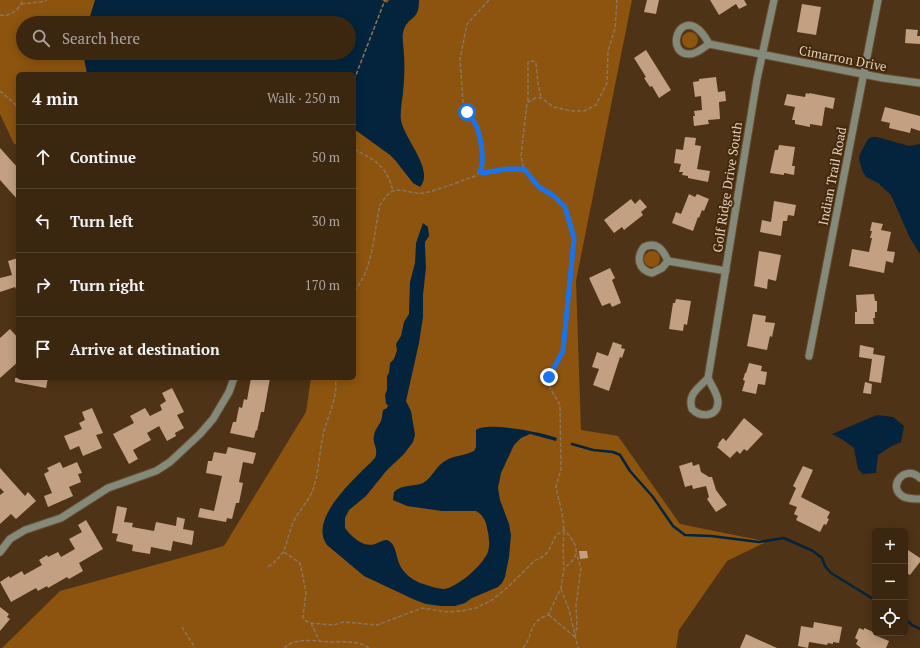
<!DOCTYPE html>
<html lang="en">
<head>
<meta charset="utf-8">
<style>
	body { margin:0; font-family:"PT Serif",serif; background:#46321e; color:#f1f3f6 }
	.controls { position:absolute; right:12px; bottom:12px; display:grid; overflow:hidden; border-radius:6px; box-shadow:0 2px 10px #0003 }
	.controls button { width:36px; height:36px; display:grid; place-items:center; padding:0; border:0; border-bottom:1px solid #544330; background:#3b2610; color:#f1f3f6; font:20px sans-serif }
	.stop { position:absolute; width:12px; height:12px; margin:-9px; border:3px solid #1a73e8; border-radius:50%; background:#fff }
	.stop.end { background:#1a73e8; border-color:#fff; box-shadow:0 1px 4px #0008 }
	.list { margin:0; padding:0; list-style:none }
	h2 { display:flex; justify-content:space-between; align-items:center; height:52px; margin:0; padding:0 16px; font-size:17px }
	h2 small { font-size:13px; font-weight:400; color:#aca59f }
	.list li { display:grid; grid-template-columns:26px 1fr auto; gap:12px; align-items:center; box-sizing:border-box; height:64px; padding:0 16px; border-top:1px solid #544330 }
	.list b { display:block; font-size:15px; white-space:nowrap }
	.list em { font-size:13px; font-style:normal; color:#aca59f }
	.icon { flex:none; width:22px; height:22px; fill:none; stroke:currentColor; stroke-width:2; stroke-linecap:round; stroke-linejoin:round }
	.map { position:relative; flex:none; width:920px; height:648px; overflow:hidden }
	.search { position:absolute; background:#3b2610; box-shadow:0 2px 10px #0003; left:16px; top:16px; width:340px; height:44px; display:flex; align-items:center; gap:10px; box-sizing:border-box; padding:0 14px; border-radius:22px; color:#aca59f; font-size:15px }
	.panel { position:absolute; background:#3b2610; box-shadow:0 2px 10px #0003; left:16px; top:72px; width:340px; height:308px; border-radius:6px }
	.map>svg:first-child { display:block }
	.green { fill:#8c540f; fill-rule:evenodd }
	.water { fill:#03243c }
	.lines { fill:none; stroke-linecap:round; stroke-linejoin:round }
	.stream { stroke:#03243c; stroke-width:2.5 }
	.building { fill:#c2a081 }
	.minor-casing { stroke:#694f34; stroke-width:9 }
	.path { stroke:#8c755d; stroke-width:1.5; stroke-dasharray:4 2; stroke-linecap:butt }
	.minor { stroke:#848a79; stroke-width:7 }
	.route { stroke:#1a73e8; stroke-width:5 }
	.labels { text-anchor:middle; stroke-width:4; stroke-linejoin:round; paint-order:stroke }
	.street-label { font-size:13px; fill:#e1cfbf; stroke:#44290b }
</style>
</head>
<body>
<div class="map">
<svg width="920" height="648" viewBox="0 0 920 648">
	<rect width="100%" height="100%" fill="#4f3316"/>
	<!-- green -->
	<path class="green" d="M0,0H632L576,281L581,430L618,436L680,524L764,541V543L727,561L679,630L676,648H2L60,591L224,546L306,412L311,378H354V74H18V145L14,144L0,114ZM23,23H349V53H23Z
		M682 40a8 8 0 1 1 16 0a8 8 0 1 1-16 0Z
		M644 259a8 8 0 1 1 16 0a8 8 0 1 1-16 0Z"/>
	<!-- water -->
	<path class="water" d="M95,0H382L387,3L389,0H419C419,21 410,15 404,29C401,37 404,47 404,56C405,68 404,81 403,93C402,101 400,112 401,120C404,139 435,170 420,187L413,183L395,160L390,155L354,129V74H87L83,53H349V23H88Z
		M872,137H877L909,146L920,144V254L910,238L891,195L878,183L866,177L862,170L859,159L860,154L868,139Z
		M423,223L428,227L429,236L425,242V246L426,267L423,295V317L419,343L406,401L411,411L415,435L413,442L404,454L387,470L366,496L349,510L345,518V528C352,537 363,548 375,544C379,543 385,538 389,541C396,545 396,556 399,563C402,572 411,579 420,583C427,585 437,589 444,589C458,587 482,566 488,552C490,545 489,536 487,528C486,521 483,515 476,511H442L407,506L393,500L394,492C402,484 413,487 423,483C432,478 436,466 445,461C454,455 465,456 474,451L476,447V430C487,421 544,433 557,438L556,441L530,434L521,438L514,445L501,473L498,488L500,500L509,524L511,535L509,557L505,577L502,583L498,587L472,598L465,603L455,606H441L426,604L415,600L364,576L327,545C307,518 359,475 375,458C379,447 372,445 374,435C375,430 377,428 380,423C382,420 382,415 383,410L387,408L388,405L386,404L385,395L387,390V376L389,373L390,363L394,359L397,350L396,344L401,336L404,322L409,314L410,282L415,263L416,243Z
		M877,415L893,417L904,426L901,442L890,447L878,455L876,473L863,474L858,469L854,448L843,440L832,434Z"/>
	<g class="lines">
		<!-- stream -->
		<path class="stream" d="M572,444L593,450L613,452L620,455L630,471L653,497L673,526L685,535L711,536L759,542L784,538L813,551L822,558L825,566L831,573L875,600
			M905,619L912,625L920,629"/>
	</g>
	<!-- building -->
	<path class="building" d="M647,0H659L656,14L644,12Z
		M710,0H744L747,5L739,9L736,4L719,15Z
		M802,4L821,7L816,35L797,32Z
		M906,29L918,30L917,36H920V44L905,43Z
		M646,50L671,90L659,98L652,86L650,87L644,78L646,77L634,58Z
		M716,77L718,92L725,91L726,101L719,102L720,119L708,120L709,124L694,126L693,116H695L694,111L702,110L701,96L695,97L693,82L699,81V79Z
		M806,93L809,94V93L835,98L833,109L825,107L822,126L810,124V127L795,124V120H792L795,107L784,105L787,94L805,97Z
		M885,107L920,116V131L911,128L910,133L889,128L890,123L881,121Z
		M685,137L696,138L695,145L701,146L697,169L710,171L708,182L688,178V176L682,175L683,172H679L681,164L674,163L676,149L683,150Z
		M779,145L795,147L792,166H795L794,175L784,173V175L770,173L775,150H778Z
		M0,148L18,168V200L0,180Z
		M689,194L695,197L697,194L709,199L704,211L702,210L699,218L698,217L693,231L672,223L676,212L681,214Z
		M631,199L635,204L640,199L647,207L641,212L643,215L624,230L622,227L614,233L604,220Z
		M774,201L796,205L794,216L788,215L787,221H783L781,236L760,232L762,220L771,222Z
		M872,222L883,224L881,230L891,232L887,251L895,252L893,263L886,261L884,273L849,266L852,249L869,252L872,238H870L872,231H870Z
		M759,251L781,255L776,281L768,279L767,289L754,286Z
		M18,258V289H16L15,287L0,292V278L12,275L8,261Z
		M610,268L615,278L612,280L621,303L612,307L610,303L602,306L589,278Z
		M874,294L875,301H877V312H875V318H873L874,324H855V312H857L856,295Z
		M676,299L691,301L687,325L684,324L683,331L669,329L673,303H675Z
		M753,314L766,316L765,322L775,323L772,337L770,336L767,350L747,346Z
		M10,329L18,338V362L0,378V338Z
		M613,342L622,345L621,348L625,349L622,358L620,357L609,391L593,385L599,369L592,367L597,352L608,356Z
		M860,345L874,348L873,354L885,356L881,383L869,381L872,359L859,357Z
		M749,363L762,366L761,371L767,372L765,385L758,384L756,394L742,391L745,381L743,380L745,373H746Z
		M15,378H48L46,388L15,382Z
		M251,378H270L264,412H261L257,431L256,430L254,438L230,433L233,422H236L239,407L242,408L244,399L247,400Z
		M865,382L872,384L871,394L863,393Z
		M172,388L184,412L177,415L184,428L175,433L176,436L167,441L159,426L147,433L151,440L133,450L138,459L129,464L113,434L134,423L130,416L145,408L150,416L162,410L160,405L166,401L162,393Z
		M92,408L103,433L96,435L102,448L83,456L79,446L70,450L64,436L82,429L79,423L85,420L82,412Z
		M744,418L763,434L747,451L744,449L740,454L737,451L730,458L717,447L719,445L718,444L723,438L726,441Z
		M228,447L256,453L253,464L243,462L239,482L243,483L239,503H236L232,519L227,518L226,522L198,517L200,508L214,511L222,476L206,473L208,461H212L214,452L226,454Z
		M60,462L63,468L77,462L82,473L78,474L81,482L69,487L73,496L48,507L44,496L52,493L44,474L49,471L47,468Z
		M692,462L693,466L699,464L701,472L709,477H712L716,490L727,505L716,512L707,499L709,497L706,486L693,489L692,485L685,487L679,466Z
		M803,466L813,470L801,497L830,512L827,518L829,519L826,525L824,524L820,532L796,520L798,516L794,514L797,507L789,504L796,488L793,486Z
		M0,468L25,496L28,492L36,501L16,519L11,514L0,524V495L4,492L0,488Z
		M117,506L127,508L124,522L133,523L132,527L154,531L156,522L176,526L177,517L185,519L183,529L194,531L192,545L173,541L171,551L151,547L150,554L132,551L133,545L116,541L118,534L112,533Z
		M86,520L103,549L79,563L83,571L69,579L67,577L48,588L47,586L38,591L36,588L11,602L0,582L9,576L10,578L22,571L24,575L42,565L39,560L47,555L48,557L58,552L61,557L75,549L69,539L82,532L78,525Z
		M905,548L920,558V562L910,575L905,572Z
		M579,551H587L588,558L580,559Z
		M0,607L9,614L7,617L10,619L0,631Z
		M814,622L842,627L839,643L833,642V644L828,643L827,645L809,642L808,648L798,646L801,626L813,628Z
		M859,628L864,630V628L878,634L877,636L889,641L886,648H861L856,644L858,640L855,638Z
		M746,634L759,640L777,648H740Z"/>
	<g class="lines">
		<!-- minor casing -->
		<g class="minor-casing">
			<path id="minor" d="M709,44C704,47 697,54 690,54C667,55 676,17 695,27C702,31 706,38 709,44L883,78L920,83
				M668,261L662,268L652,273C638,270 636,257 644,247C657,241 663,250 668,261L726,271
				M809,356L878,0
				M708,378C711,385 718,394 718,402C718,417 701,418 692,409C687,394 699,388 708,378L757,79L774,0
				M920,478C904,463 886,488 904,497C909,499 915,499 920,499
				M0,552L10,539L25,530L61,518L108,488L156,471L170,462L200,434L213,419L229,392L234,378"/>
		</g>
		<!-- path -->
		<path class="path" d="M21,4L40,2L47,0
			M0,15C10,17 20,10 22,0
			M354,80L385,0
			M0,91L15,104L18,108
			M528,101V62L533,61L536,63L538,84L541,98
			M354,149C376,161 386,165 393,191
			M481,172L483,173L506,169H524
			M354,291C373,271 374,231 380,205C384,200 386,194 393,191C403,188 414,195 424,193C441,189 459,182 475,176L480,172L483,166V159L479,135L474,122L467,112L463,102L460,59L467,24L489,0
			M284,552L300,563L306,592L303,617L306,621L311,623L333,625L344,622L377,625L422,608L448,612L461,611L476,608L492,600L508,587L534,561L542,557L548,552L556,535L564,530C577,543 583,555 564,568
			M268,567C289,552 284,545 293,523C298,512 307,503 312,492C319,474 319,454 323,435C327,417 339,397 335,378
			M561,589L569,610L578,648
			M549,615L575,637
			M311,623L319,640
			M182,627L195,648
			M575,637L577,626L576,605L581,568L576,553
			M284,648C296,637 314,641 329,642C343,642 357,640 369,648
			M523,648C535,633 527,623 548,615L561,588L564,568L563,551L564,530L562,513L556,487L561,469L560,405L550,388L549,377L553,369L558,362L563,351L574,238L565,207L554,196L539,187L524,169L521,156L527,103L535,98H541L554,107L571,111H584L596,105L607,83L608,51L615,29L617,0"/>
		<!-- minor -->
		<use href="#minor" class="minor"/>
	</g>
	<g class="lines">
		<!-- route -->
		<path class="route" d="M467,112C469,115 472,118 474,122C481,133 485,160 480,172L483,173L506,169H524L539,187L554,196L565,207L574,238L573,249L563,351L549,377"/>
	</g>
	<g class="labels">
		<!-- street labels -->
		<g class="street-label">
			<text transform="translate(843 58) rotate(11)" y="5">Cimarron Drive</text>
			<text transform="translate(832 176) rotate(-79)" y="5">Indian Trail Road</text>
			<text transform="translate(727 187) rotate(-81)" y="5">Golf Ridge Drive South</text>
		</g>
	</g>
</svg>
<div class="controls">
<button>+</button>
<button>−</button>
<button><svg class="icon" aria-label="locate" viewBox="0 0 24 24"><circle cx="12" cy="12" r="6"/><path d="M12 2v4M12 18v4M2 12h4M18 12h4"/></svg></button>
</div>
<div class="stop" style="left:467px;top:112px"></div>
<div class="stop end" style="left:549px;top:377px"></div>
<div class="search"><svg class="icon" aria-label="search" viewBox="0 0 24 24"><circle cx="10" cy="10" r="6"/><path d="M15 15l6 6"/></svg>Search here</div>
<section class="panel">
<h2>4 min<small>Walk · 250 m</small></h2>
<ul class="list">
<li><svg class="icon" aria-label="ahead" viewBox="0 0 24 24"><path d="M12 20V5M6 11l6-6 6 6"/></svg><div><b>Continue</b></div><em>50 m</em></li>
<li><svg class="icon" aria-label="left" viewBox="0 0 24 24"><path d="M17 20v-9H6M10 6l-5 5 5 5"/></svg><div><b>Turn left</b></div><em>30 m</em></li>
<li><svg class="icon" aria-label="right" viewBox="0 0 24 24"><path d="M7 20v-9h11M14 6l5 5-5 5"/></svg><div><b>Turn right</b></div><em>170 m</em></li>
<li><svg class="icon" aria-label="arrive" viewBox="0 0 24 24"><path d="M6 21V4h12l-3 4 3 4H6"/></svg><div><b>Arrive at destination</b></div></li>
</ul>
</section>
</div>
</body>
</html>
